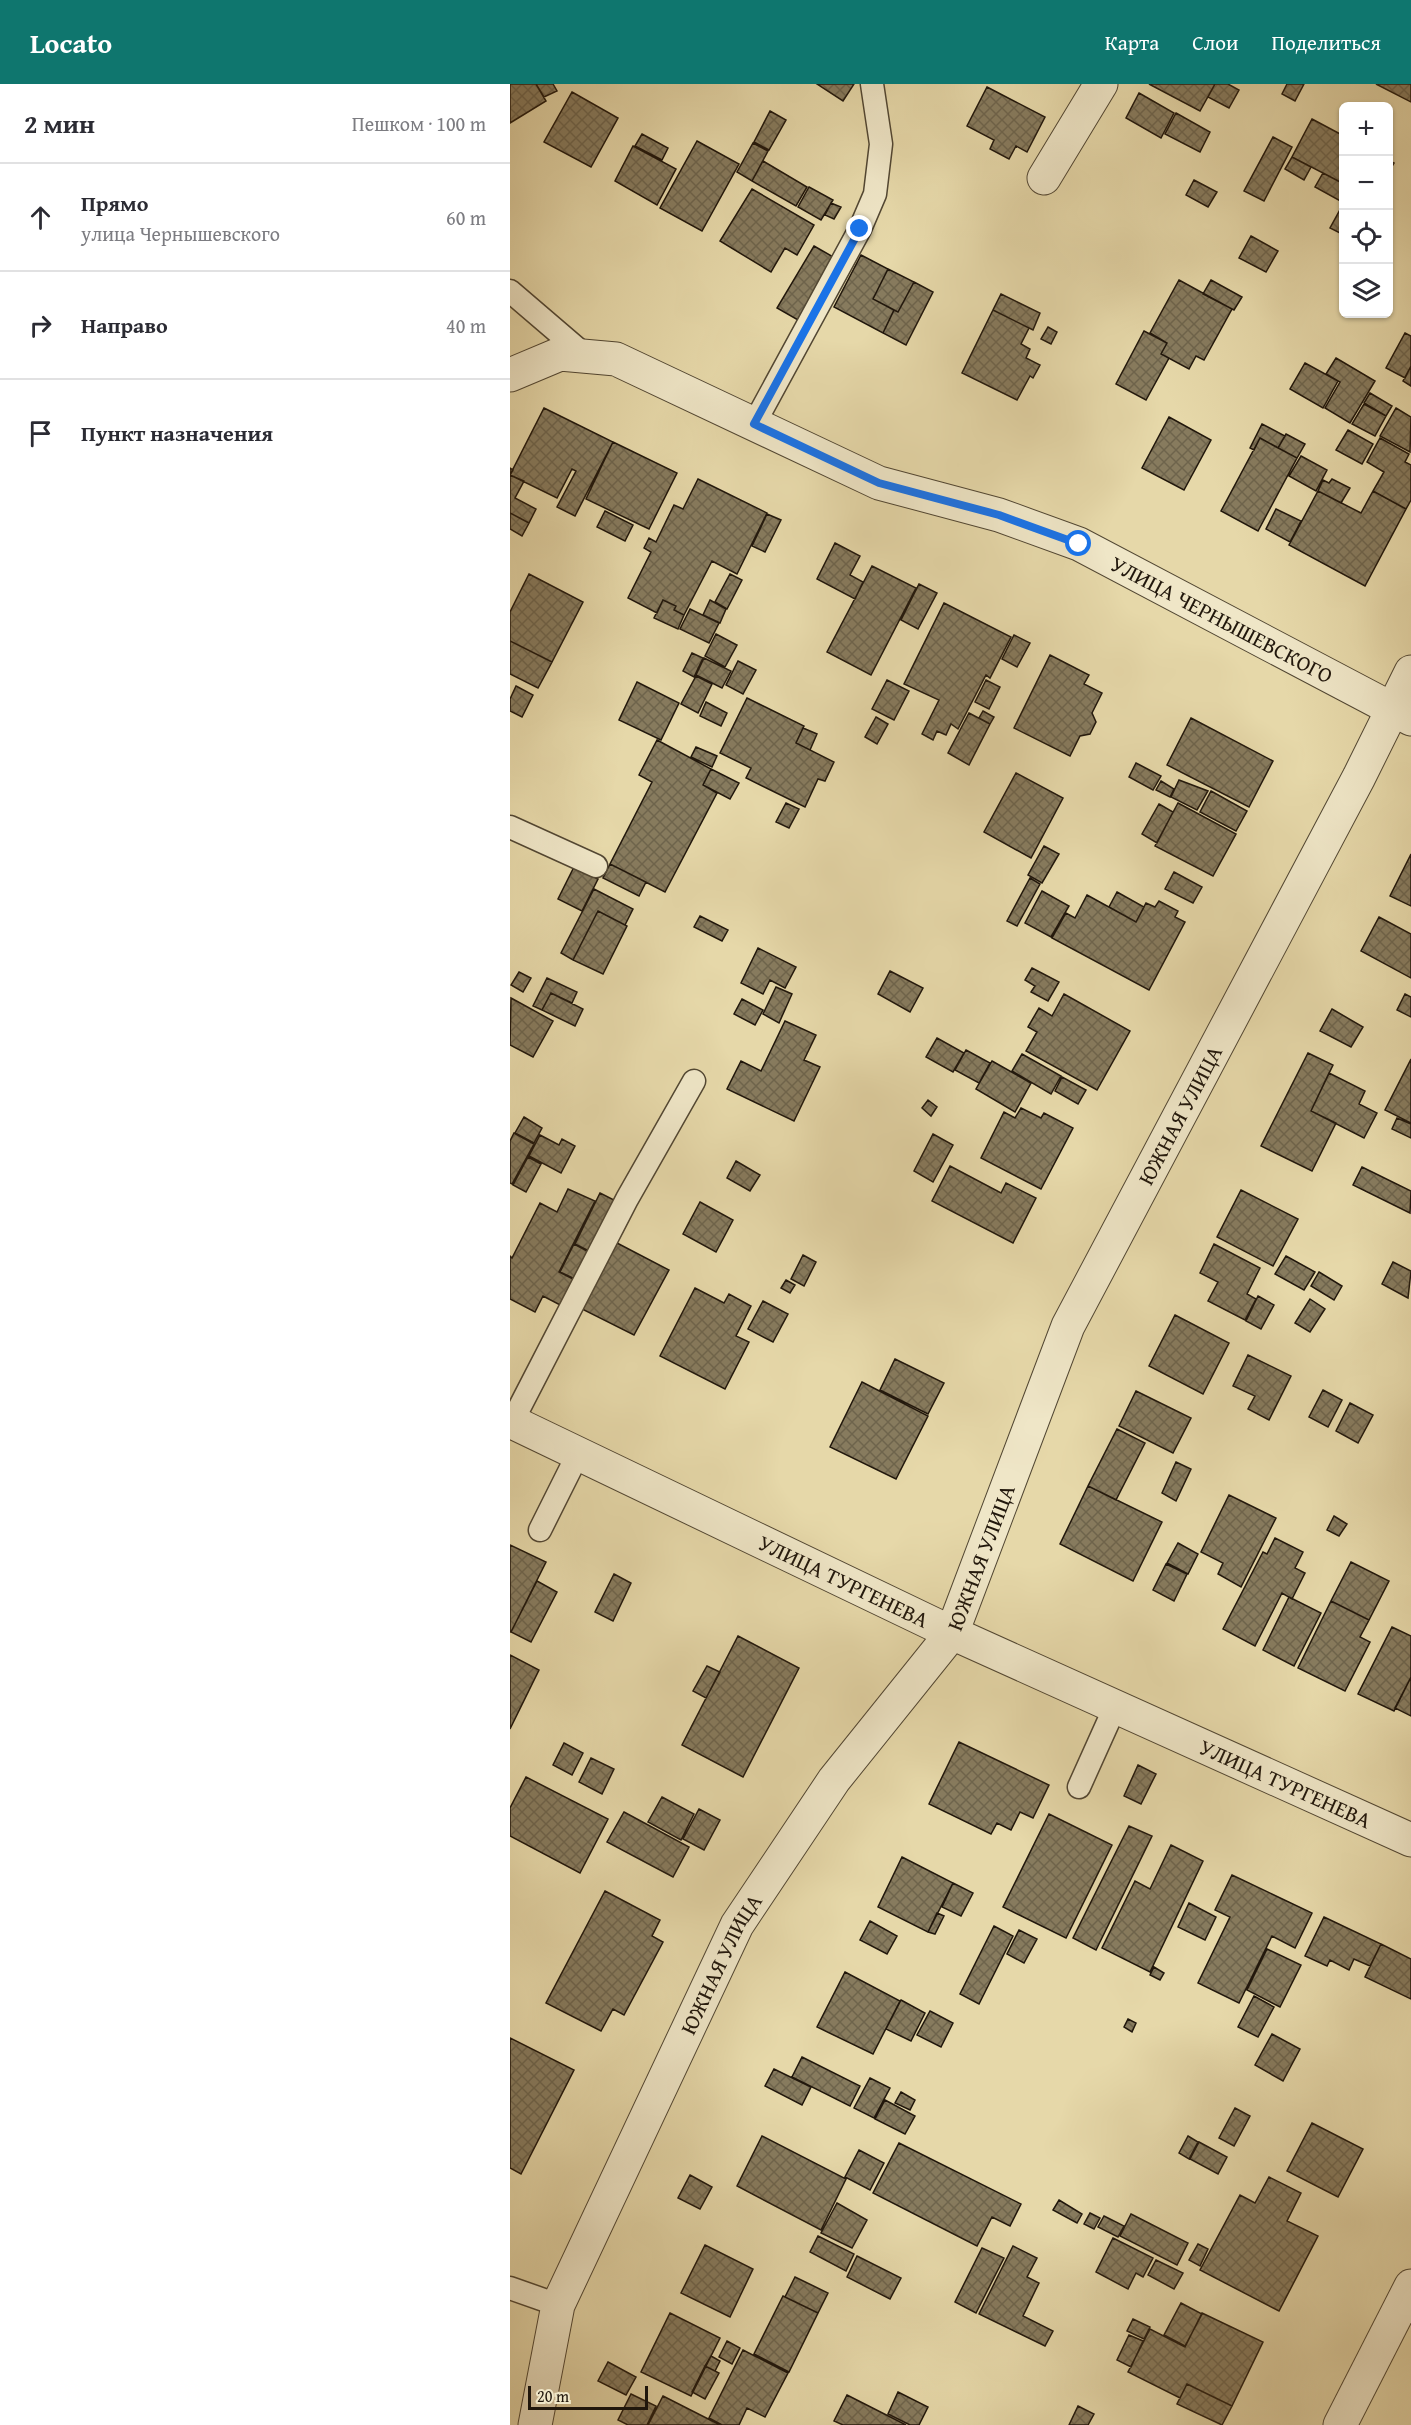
<!DOCTYPE html>
<html lang="ru">
<head>
<meta charset="utf-8">
<style>
	body { margin:0; font-family:"Gentium Book Plus",serif; background:#f7f7f7; color:#2b2b33 }
	.controls { position:absolute; right:18px; top:18px; display:grid; overflow:hidden; border-radius:9px; box-shadow:0 2px 4px #0004 }
	.controls button { width:54px; height:54px; display:grid; place-items:center; padding:0; border:0; border-bottom:2px solid #e1e1e2; background:#fff; color:#2b2b33; font:30px sans-serif }
	.scale { position:absolute; left:18px; bottom:15px; width:120px; box-sizing:border-box; padding-left:6px; border:3px solid #21170c; border-top:0; font-size:16px; line-height:21px; white-space:nowrap; color:#21170c; -webkit-text-stroke:4px #efe6c7; paint-order:stroke }
	.stop { position:absolute; width:18px; height:18px; margin:-14px; border:4px solid #1a73e8; border-radius:50%; background:#fff }
	.stop.end { background:#1a73e8; border-color:#fff; box-shadow:0 2px 6px #0008 }
	.list { margin:0; padding:0; list-style:none }
	h2 { display:flex; justify-content:space-between; align-items:center; height:78px; margin:0; padding:0 24px; font-size:26px }
	h2 small { font-size:20px; font-weight:400; color:#7c7c81 }
	.list li { display:grid; grid-template-columns:39px 1fr auto; gap:18px; align-items:center; box-sizing:border-box; height:108px; padding:0 24px; border-top:2px solid #e1e1e2 }
	.list b { display:block; font-size:22px; white-space:nowrap }
	.list p { margin:0; font-size:20px; white-space:nowrap; color:#7c7c81 }
	.list em { font-size:20px; font-style:normal; color:#7c7c81 }
	.icon { flex:none; width:33px; height:33px; fill:none; stroke:currentColor; stroke-width:2; stroke-linecap:round; stroke-linejoin:round }
	.map { position:relative; flex:none; width:901px; height:2341px; overflow:hidden }
	header { display:flex; align-items:center; gap:36px; box-sizing:border-box; height:84px; padding:0 30px; background:#0f766e; color:#fff }
	header strong { font-size:28px }
	nav { display:flex; gap:33px; margin-inline-start:auto; font-size:21px }
	main { display:flex }
	aside { flex:1; background:#fff }
	.map>svg:first-child { display:block }
	.building { fill:url(#building-cross-hatch); stroke:#21170c; stroke-width:1.5 }
	.lines { fill:none; stroke-linecap:round; stroke-linejoin:round }
	.service-casing { stroke:#524733; stroke-width:25 }
	.minor-casing { stroke:#524733; stroke-width:35 }
	.service { stroke:#efe6c7; stroke-width:22 }
	.minor { stroke:#efe6c7; stroke-width:33 }
	.route { stroke:#1a73e8; stroke-width:8 }
	.labels { text-anchor:middle; stroke-width:4.5; stroke-linejoin:round; paint-order:stroke }
	.street-label { font-size:22px; fill:#21170c; stroke:#efe6c7 }
</style>
</head>
<body>
<header>
<strong>Locato</strong>
<nav><a>Карта</a><a>Слои</a><a>Поделиться</a></nav>
</header>
<main>
<aside>
<h2>2 мин<small>Пешком · 100 m</small></h2>
<ul class="list">
<li><svg class="icon" aria-label="ahead" viewBox="0 0 24 24"><path d="M12 20V5M6 11l6-6 6 6"/></svg><div><b>Прямо</b><p>улица Чернышевского</p></div><em>60 m</em></li>
<li><svg class="icon" aria-label="right" viewBox="0 0 24 24"><path d="M7 20v-9h11M14 6l5 5-5 5"/></svg><div><b>Направо</b></div><em>40 m</em></li>
<li><svg class="icon" aria-label="arrive" viewBox="0 0 24 24"><path d="M6 21V4h12l-3 4 3 4H6"/></svg><div><b>Пункт назначения</b></div></li>
</ul>
</aside>
<div class="map">
<svg width="901" height="2341" viewBox="0 0 901 2341">
	<defs>
		<pattern id="building-cross-hatch" width="8" height="8" patternUnits="userSpaceOnUse" patternTransform="scale(1.5)"><rect width="8" height="8" fill="#877b5e"/><path d="M0 0l8 8M0 8l8-8" fill="none" stroke="#6e644c"/></pattern>
	</defs>
	<rect width="100%" height="100%" fill="#e6d8a9"/>
	<filter id="stains"><feTurbulence type="fractalNoise" baseFrequency=".00333" numOctaves="4"/><feColorMatrix values="0 0 0 0 .2 0 0 0 0 .09 0 0 0 0 .02 0 0 0 .5 -.17"/></filter>
	<radialGradient id="worn" r=".72"><stop offset=".6" stop-color="#630" stop-opacity="0"/><stop offset="1" stop-color="#630" stop-opacity=".3"/></radialGradient>
	<!-- building -->
	<path class="building" d="M0,0H26L36,17L0,39Z
		M26,0H43L47,7L34,13Z
		M307,0H344L333,17Z
		M639,0H705L690,27Z
		M705,0H718L729,6L719,24L698,13Z
		M777,0H794L785,17L772,10Z
		M866,0H901V18Z
		M477,3L535,33L517,68L506,62L499,75L480,65L484,56L457,42Z
		M62,8L108,34L81,83L34,58Z
		M629,9L664,29L651,54L616,34Z
		M260,27L276,36L259,66L244,58Z
		M666,29L700,48L690,68L655,50Z
		M802,35L834,52V100L782,73Z
		M132,50L158,64L152,76L125,62Z
		M763,53L782,63L754,117L734,107Z
		M187,57L229,80L192,147L150,124Z
		M243,59L258,67L242,97L227,88Z
		M123,62L166,85L147,121L105,97Z
		M782,73L801,83L794,96L775,85Z
		M878,76L884,79L878,89Z
		M253,77L297,103L286,122L242,97Z
		M813,89L834,100V119L805,103Z
		M684,96L707,108L698,123L676,111Z
		M299,103L323,116L311,136L288,123Z
		M242,105L304,141L287,171L275,164L261,188L210,157Z
		M321,119L331,123L324,135L315,131Z
		M831,124L834,125V151L820,144Z
		M741,152L768,167L756,188L729,174Z
		M304,162L325,174L288,236L267,224Z
		M351,171L378,185L363,215L384,226L373,249L324,223Z
		M378,185L404,198L388,228L363,215Z
		M669,196L722,225L694,276L686,272L679,285L651,270L657,259L640,249Z
		M701,196L732,213L724,226L693,210Z
		M404,198L423,208L396,261L373,249L384,226L388,228Z
		M491,210L530,229L523,246L483,226Z
		M483,226L519,244L511,260L520,265L516,274L530,281L523,294L520,292L507,316L452,289Z
		M538,243L547,248L541,260L531,255Z
		M634,247L657,259L651,270L659,274L636,316L606,300Z
		M895,249L901,252V282L895,294L876,284Z
		M826,274L865,297L840,339L815,324L830,298L816,290Z
		M795,279L828,297L813,324L780,305Z
		M901,282V302L893,297Z
		M860,309L882,322L876,332L854,319Z
		M854,320L876,332L865,352L842,340Z
		M34,324L103,358L65,432L47,423L66,387L62,385L47,414L0,391Z
		M886,324L901,333L900,368L870,352Z
		M659,333L701,356L674,406L632,384Z
		M752,340L775,352L768,364L750,354L744,366L740,364Z
		M838,346L863,360L852,380L826,366Z
		M776,350L795,360L787,374L768,364Z
		M750,354L787,374L748,447L711,427Z
		M870,354L899,370L895,378L901,381V416L896,425L863,407L874,388L857,378Z
		M103,358L167,389L139,445L76,415Z
		M791,372L817,386L806,407L779,392Z
		M0,384L3,386L0,391L14,397L5,414L26,425L19,439L0,429Z
		M188,395L257,429L227,490L202,477L174,531L164,526L166,522L153,516L147,529L118,514L141,468L134,464L139,454L146,458L164,421L173,425Z
		M822,395L840,404L831,419L808,407L813,396L819,399Z
		M808,407L851,429L863,407L896,425L855,502L779,461Z
		M766,425L791,437L780,458L756,445Z
		M95,427L123,441L115,457L87,443Z
		M0,429L19,439L12,452L0,445Z
		M257,430L271,436L255,468L242,462Z
		M325,459L350,472L340,491L353,498L345,515L307,495Z
		M362,482L406,504L361,591L317,568Z
		M19,490L73,518L42,578L0,557V528Z
		M220,490L232,496L217,525L205,518Z
		M409,500L427,509L408,545L391,536Z
		M153,516L166,522L164,526L174,531L168,545L144,534Z
		M200,516L216,525L210,539L193,531Z
		M434,519L501,553L480,594L476,591L448,645L441,640L436,651L427,647L423,656L412,650L429,616L394,600Z
		M180,525L209,539L199,559L170,545Z
		M206,550L227,561L215,583L195,572Z
		M504,551L520,559L507,583L492,575Z
		M0,557L42,578L28,604L0,590Z
		M182,569L193,574L184,593L173,587Z
		M540,571L579,591L574,600L592,609L582,629L586,638L580,650L570,652L560,672L504,644Z
		M194,574L221,587L212,604L186,591Z
		M228,577L246,586L233,610L216,601Z
		M186,592L202,600L188,629L171,620Z
		M377,596L399,607L384,636L362,625Z
		M476,596L490,603L479,625L465,618Z
		M127,598L169,619L151,656L109,636Z
		M6,602L23,611L12,633L0,627V615Z
		M237,614L294,642L286,659L324,678L315,697L308,695L295,723L236,694L241,684L210,669Z
		M196,618L217,629L211,642L190,632Z
		M473,627L484,633L480,640L469,634Z
		M459,629L480,640L459,681L438,669Z
		M366,633L378,640L367,660L355,653Z
		M681,634L763,677L739,723L657,681Z
		M293,644L307,650L300,666L286,659Z
		M147,656L201,685L193,701L207,709L155,808L100,780L142,698L129,691Z
		M186,663L207,672L202,683L181,673Z
		M626,679L651,692L643,706L619,693Z
		M201,685L229,699L220,715L193,701Z
		M506,689L553,714L521,774L474,748Z
		M669,696L698,707L687,726L661,713Z
		M651,697L664,705L660,713L646,706Z
		M701,707L737,727L726,747L690,728Z
		M276,719L289,725L279,744L266,738Z
		M668,719L726,750L703,792L645,762Z
		M649,720L663,728L647,759L632,750Z
		M534,762L549,770L532,799L518,791Z
		M901,770V822L880,812Z
		M100,780L136,798L129,812L93,794Z
		M64,783L88,795L72,827L48,815Z
		M664,788L692,803L683,819L655,805Z
		M520,794L530,800L507,842L497,837Z
		M84,805L123,825L115,841L88,827L63,876L51,869Z
		M532,807L559,822L541,853L515,839Z
		M607,808L634,823L626,838L599,823Z
		M577,811L626,838L636,819L645,823L649,817L668,827L665,833L675,838L639,906L542,854L556,829L565,834Z
		M88,827L117,842L93,890L63,876Z
		M190,832L218,846L212,857L184,843Z
		M869,833L901,850V894L851,867Z
		M248,864L286,883L275,904L260,896L253,910L231,899Z
		M522,884L549,898L538,917L521,908L525,902L515,896Z
		M380,887L413,904L400,928L368,910Z
		M9,888L21,894L13,908L1,901Z
		M37,894L67,908L62,919L41,909L32,926L23,922Z
		M266,903L282,910L269,939L253,930Z
		M41,909L73,925L65,942L32,926Z
		M554,910L620,947L587,1006L516,967L527,948L518,943L529,924L542,932Z
		M895,910L901,913V933L887,926Z
		M1,914L43,937L23,973L0,961Z
		M232,915L253,926L245,941L224,930Z
		M822,925L853,943L841,963L810,947Z
		M275,937L306,951L294,976L310,983L284,1037L217,1005L231,977L251,987Z
		M427,954L454,969L443,988L416,973Z
		M456,966L480,979L469,999L445,986Z
		M798,969L823,981L801,1027L826,1039L802,1087L751,1062Z
		M512,970L551,992L541,1010L502,987Z
		M901,975V1039L875,1026Z
		M482,977L521,999L505,1028L466,1005Z
		M819,989L855,1007L849,1020L867,1029L854,1054L801,1027Z
		M552,993L576,1006L568,1020L545,1007Z
		M418,1016L427,1023L421,1032L412,1024Z
		M511,1024L531,1034L534,1029L563,1044L531,1105L471,1074L494,1028L505,1034Z
		M14,1033L32,1044L24,1059L5,1049Z
		M887,1034L901,1040V1054L882,1045Z
		M4,1049L24,1060L2,1100L0,1099V1057Z
		M423,1050L443,1061L423,1098L404,1087Z
		M30,1051L49,1061L52,1055L65,1062L51,1089L19,1072Z
		M18,1073L31,1080L16,1108L3,1101Z
		M226,1077L250,1091L240,1107L217,1094Z
		M440,1082L491,1109L496,1099L526,1114L503,1159L422,1117Z
		M852,1083L901,1107L900,1129L843,1101Z
		M58,1105L85,1117L49,1188L67,1197L54,1223L33,1212L25,1228L0,1215V1172L2,1174L30,1119L47,1128Z
		M731,1106L788,1135L763,1182L707,1153Z
		M90,1109L106,1117L81,1168L65,1160Z
		M190,1118L223,1136L206,1168L173,1150Z
		M107,1159L159,1186L124,1251L72,1225Z
		M64,1160L81,1169L67,1196L50,1188Z
		M704,1160L750,1184L737,1210L746,1215L735,1236L698,1217L708,1198L690,1189Z
		M293,1171L306,1178L294,1202L281,1195Z
		M776,1172L805,1188L794,1206L765,1190Z
		M883,1178L901,1187L898,1214L872,1200Z
		M809,1188L832,1202L824,1216L801,1202Z
		M276,1196L285,1201L280,1209L271,1204Z
		M185,1204L214,1219L219,1210L241,1222L226,1252L239,1258L215,1305L150,1272Z
		M748,1212L764,1221L751,1245L736,1237Z
		M800,1215L815,1225L800,1248L785,1239Z
		M253,1217L278,1230L263,1258L238,1245Z
		M665,1231L719,1259L693,1310L639,1282Z
		M738,1271L781,1292L759,1336L738,1325L745,1312L723,1302Z
		M385,1275L434,1299L418,1330L370,1306Z
		M352,1298L418,1332L386,1395L320,1363Z
		M813,1306L832,1316L818,1343L799,1333Z
		M626,1307L681,1334L663,1369L609,1342Z
		M840,1319L863,1331L848,1359L826,1347Z
		M607,1345L635,1359L606,1416L578,1402Z
		M666,1378L681,1385L666,1417L652,1409Z
		M578,1402L652,1438L623,1497L550,1460Z
		M719,1411L766,1434L731,1503L708,1490L713,1479L691,1468Z
		M824,1432L837,1440L829,1452L817,1446Z
		M765,1454L793,1468L785,1484L795,1489L782,1515L772,1509L745,1562L713,1545L753,1468L757,1470Z
		M668,1459L688,1470L678,1490L657,1479Z
		M0,1461L36,1478L1,1548H0Z
		M841,1478L879,1497L859,1536L821,1517Z
		M656,1480L677,1490L664,1517L643,1506Z
		M104,1490L121,1499L103,1537L85,1528Z
		M27,1497L47,1508L21,1558L1,1548Z
		M779,1513L811,1529L784,1582L753,1566Z
		M821,1517L859,1536L850,1553L860,1558L835,1607L788,1584Z
		M882,1543L901,1552V1593L884,1627L848,1610Z
		M228,1552L289,1584L233,1693L172,1661Z
		M0,1571L29,1586L0,1645Z
		M197,1582L210,1588L196,1614L183,1607Z
		M901,1593V1632L885,1624Z
		M449,1658L539,1701L523,1734L510,1728L501,1746L487,1739L481,1750L419,1720Z
		M54,1659L73,1669L62,1691L43,1681Z
		M81,1674L104,1685L92,1710L69,1698Z
		M628,1681L646,1690L631,1720L614,1712Z
		M16,1693L98,1735L70,1789L0,1752V1724Z
		M152,1713L184,1730L171,1756L138,1738Z
		M189,1725L210,1736L194,1766L173,1755Z
		M114,1728L179,1763L163,1793L97,1758Z
		M539,1730L602,1761L556,1854L493,1823Z
		M619,1742L642,1752L586,1866L563,1854Z
		M661,1761L693,1777L640,1888L592,1864L625,1797L640,1805Z
		M392,1773L443,1799L418,1848L368,1823Z
		M722,1791L802,1829L785,1864L762,1852L729,1919L688,1899L720,1833L705,1826Z
		M443,1799L463,1809L451,1832L432,1823Z
		M95,1807L150,1836L142,1852L153,1858L114,1931L103,1925L91,1947L36,1919Z
		M679,1819L706,1833L695,1856L668,1843Z
		M427,1829L434,1832L425,1850L418,1848Z
		M814,1833L871,1860L860,1882L844,1875L839,1886L820,1876L817,1882L795,1872Z
		M360,1837L387,1852L377,1870L350,1856Z
		M484,1842L503,1852L469,1920L450,1910Z
		M509,1846L527,1855L514,1879L497,1870Z
		M871,1860L901,1875V1915L855,1893Z
		M757,1865L791,1881L770,1923L737,1906Z
		M644,1883L654,1889L650,1896L640,1891Z
		M335,1888L390,1917L363,1970L307,1943Z
		M744,1912L764,1923L748,1953L728,1943Z
		M391,1916L415,1929L401,1957L376,1945Z
		M420,1927L443,1939L431,1963L407,1951Z
		M618,1935L626,1939L622,1948L614,1943Z
		M762,1950L790,1965L773,1997L745,1981Z
		M0,1954L64,1986L11,2090L0,2084Z
		M292,1973L350,2002L340,2022L282,1993Z
		M264,1985L301,2003L292,2021L255,2002Z
		M360,1994L380,2004L364,2034L344,2024Z
		M391,2008L405,2016L400,2026L385,2019Z
		M375,2016L405,2032L395,2050L365,2035Z
		M725,2024L740,2032L724,2062L709,2054Z
		M802,2039L853,2065L828,2113L777,2087Z
		M252,2052L336,2095L311,2146L227,2102Z
		M678,2052L688,2058L679,2075L669,2069Z
		M689,2058L717,2073L708,2090L680,2075Z
		M389,2059L511,2120L500,2142L482,2133L467,2162L363,2109Z
		M349,2066L374,2079L360,2106L335,2093Z
		M180,2091L202,2103L190,2125L168,2114Z
		M759,2093L791,2109L777,2137L808,2152L769,2227L690,2186L730,2111L745,2119Z
		M549,2116L572,2130L567,2139L543,2126Z
		M327,2119L357,2136L342,2164L311,2149Z
		M580,2129L590,2134L584,2145L574,2140Z
		M621,2130L678,2159L667,2181L610,2152Z
		M594,2132L614,2142L608,2153L588,2143Z
		M308,2152L344,2170L336,2187L300,2168Z
		M603,2154L643,2174L633,2193L626,2189L618,2205L586,2188Z
		M688,2160L698,2165L690,2182L679,2176Z
		M195,2161L243,2185L220,2233L171,2209Z
		M503,2162L527,2174L517,2193L529,2199L513,2232L543,2247L535,2262L469,2230Z
		M472,2164L494,2174L466,2229L445,2218Z
		M347,2172L391,2194L380,2215L337,2193Z
		M646,2176L673,2189L664,2205L638,2191Z
		M285,2193L318,2209L308,2229L275,2213Z
		M273,2212L308,2229L279,2288L244,2270Z
		M671,2219L692,2230L675,2262L654,2251Z
		M160,2229L210,2254L181,2312L131,2288Z
		M692,2229L753,2258L722,2322L677,2300L670,2314L618,2288L640,2245L675,2263Z
		M623,2235L640,2243L634,2255L617,2247Z
		M619,2251L633,2257L621,2283L607,2276Z
		M217,2257L230,2264L222,2280L209,2273Z
		M233,2266L278,2289L255,2333L237,2324L229,2341H212L199,2334Z
		M201,2272L210,2277L205,2287L195,2282Z
		M98,2278L126,2293L116,2311L88,2297Z
		M195,2282L209,2289L195,2315L182,2308Z
		M677,2300L722,2322L712,2341L667,2320Z
		M388,2308L418,2323L409,2341H400L378,2330Z
		M121,2310L146,2322L137,2341H118L108,2336Z
		M337,2311L396,2341H333L324,2337Z
		M153,2312L210,2341H138Z
		M568,2322L584,2330L578,2341H559Z"/>
	<g class="lines">
		<!-- service casing -->
		<g class="service-casing">
			<path id="service" d="M0,207L77,273
				M244,340L350,145L365,110L371,60L362,0
				M0,743L86,782
				M2,1338L117,1115L184,997
				M30,1446L68,1370
				M569,1703L605,1623
				M0,2204L48,2221"/>
		</g>
		<!-- minor casing -->
		<g class="minor-casing">
			<g id="minor">
				<path d="M534,94L591,0"/>
				<path id="s1" d="M0,291L50,270L106,275L369,399L489,431L569,460L901,635"/>
				<path id="s2" d="M0,1337L442,1549L901,1756"/>
				<path id="s3" d="M25,2341L48,2221L227,1841L324,1696L442,1549L558,1242L849,693L901,588"/>
				<path d="M830,2341L901,2202"/>
			</g>
		</g>
		<!-- service -->
		<use href="#service" class="service"/>
		<!-- minor -->
		<use href="#minor" class="minor"/>
	</g>
	<g class="lines">
		<!-- route -->
		<path class="route" d="M350,145L244,340L369,399L489,431L569,460"/>
	</g>
	<g class="labels">
		<!-- street labels -->
		<g class="street-label">
			<text dy="8" stroke="none"><textPath href="#s1" startOffset="772">УЛИЦА ЧЕРНЫШЕВСКОГО</textPath></text>
			<text dy="8" stroke="none"><textPath href="#s3" startOffset="1472">ЮЖНАЯ УЛИЦА</textPath></text>
			<text dy="8" stroke="none"><textPath href="#s3" startOffset="986">ЮЖНАЯ УЛИЦА</textPath></text>
			<text dy="8" stroke="none"><textPath href="#s2" startOffset="370">УЛИЦА ТУРГЕНЕВА</textPath></text>
			<text dy="8" stroke="none"><textPath href="#s2" startOffset="856">УЛИЦА ТУРГЕНЕВА</textPath></text>
			<text dy="8" stroke="none"><textPath href="#s3" startOffset="500">ЮЖНАЯ УЛИЦА</textPath></text>
		</g>
	</g>
	<rect width="100%" height="100%" filter="url(#stains)"/>
	<rect width="100%" height="100%" fill="url(#worn)"/>
</svg>
<div class="controls">
<button>+</button>
<button>−</button>
<button><svg class="icon" aria-label="locate" viewBox="0 0 24 24"><circle cx="12" cy="12" r="6"/><path d="M12 2v4M12 18v4M2 12h4M18 12h4"/></svg></button>
<button><svg class="icon" aria-label="layers" viewBox="0 0 24 24"><path d="M12 4l9 5-9 5-9-5zM3 14l9 5 9-5"/></svg></button>
</div>
<div class="scale">20 m</div>
<div class="stop" style="left:569px;top:460px"></div>
<div class="stop end" style="left:350px;top:145px"></div>
</div>
</main>
</body>
</html>
